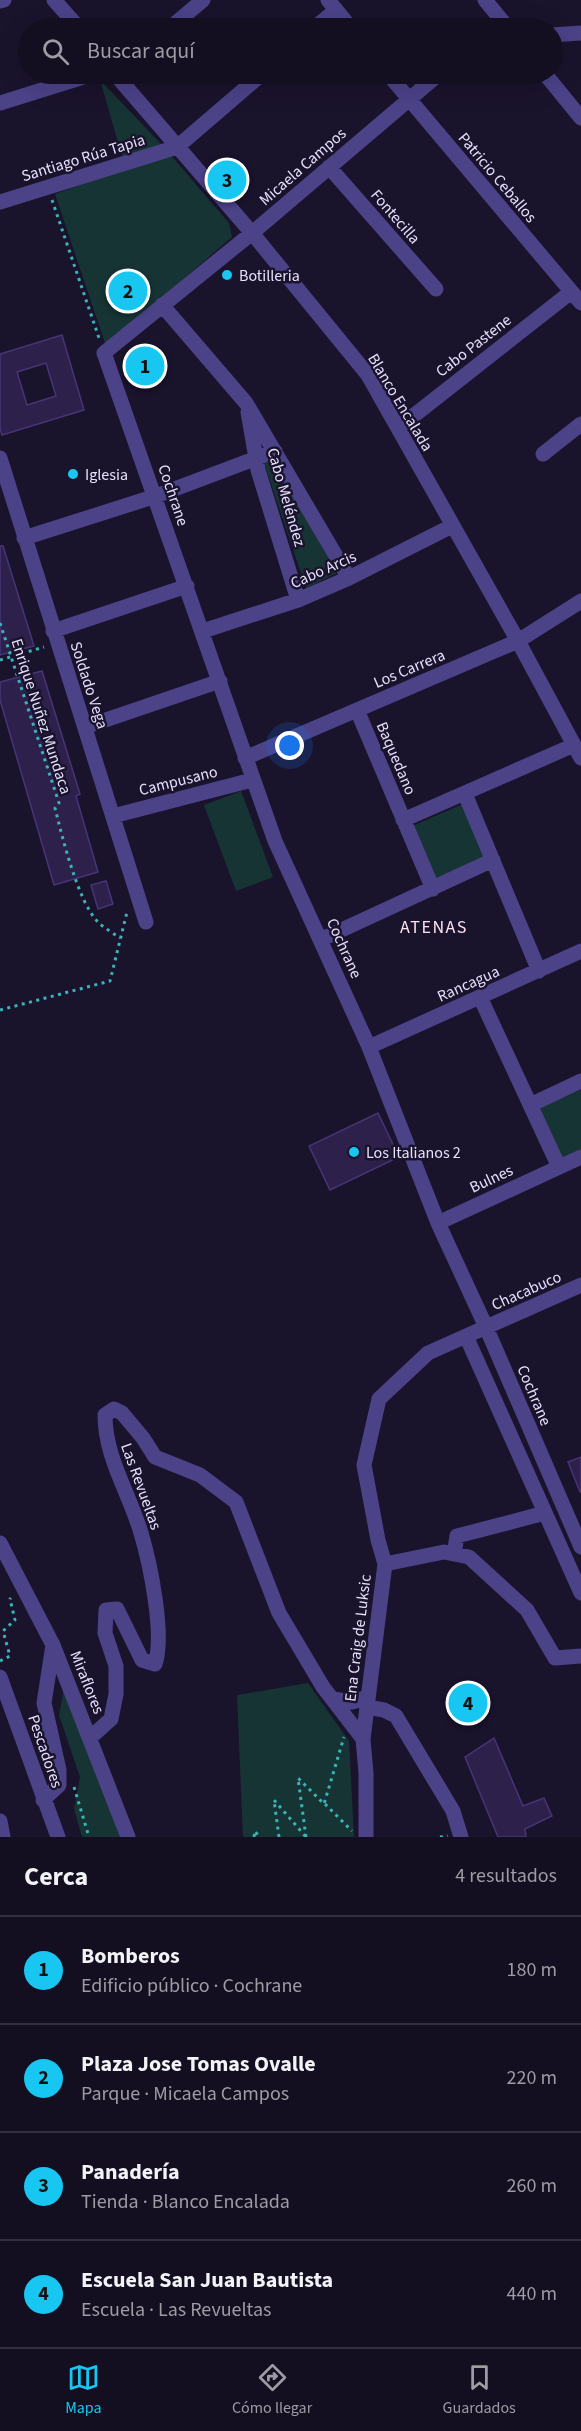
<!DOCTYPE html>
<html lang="es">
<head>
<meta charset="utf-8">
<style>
	body { margin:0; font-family:"Source Sans 3",sans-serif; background:#1d172a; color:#f1f3f6 }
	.you { position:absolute; left:290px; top:746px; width:21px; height:21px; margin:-15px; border:4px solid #fff; border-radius:50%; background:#1a73e8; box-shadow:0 0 0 9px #1a73e833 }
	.badge { display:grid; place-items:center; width:39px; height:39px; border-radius:50%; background:#18c7f1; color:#111; font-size:20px; font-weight:700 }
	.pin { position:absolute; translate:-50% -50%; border:3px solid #fff; box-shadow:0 2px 6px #0006 }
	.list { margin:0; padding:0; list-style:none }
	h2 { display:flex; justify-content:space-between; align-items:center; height:78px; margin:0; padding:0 24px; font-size:26px }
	h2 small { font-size:20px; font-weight:400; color:#9d9ca5 }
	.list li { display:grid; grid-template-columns:39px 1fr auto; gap:18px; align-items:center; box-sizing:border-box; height:108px; padding:0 24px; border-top:2px solid #332e3f }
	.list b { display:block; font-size:22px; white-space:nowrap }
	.list p { margin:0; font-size:20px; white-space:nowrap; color:#9d9ca5 }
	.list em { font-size:20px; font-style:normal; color:#9d9ca5 }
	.icon { flex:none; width:33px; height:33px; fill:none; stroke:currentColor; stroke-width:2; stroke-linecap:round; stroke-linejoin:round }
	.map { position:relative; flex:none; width:581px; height:1837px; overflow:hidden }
	.search { position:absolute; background:#140e21; box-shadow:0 6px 24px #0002; left:18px; right:18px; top:18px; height:66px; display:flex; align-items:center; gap:15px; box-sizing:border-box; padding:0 21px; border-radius:33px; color:#9d9ca5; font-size:22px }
	.sheet { height:510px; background:#140e21 }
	nav { display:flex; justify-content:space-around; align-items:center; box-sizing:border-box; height:84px; border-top:2px solid #332e3f; background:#140e21; font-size:16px; color:#9d9ca5 }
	nav a { display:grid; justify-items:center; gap:3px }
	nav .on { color:#18c7f1 }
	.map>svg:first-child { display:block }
	.green { fill:#173435 }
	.building { fill:#2d214c; stroke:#473476; stroke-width:1.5; fill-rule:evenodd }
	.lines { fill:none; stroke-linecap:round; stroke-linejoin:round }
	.path { stroke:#39b4b8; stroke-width:3; stroke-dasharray:3 4.5; stroke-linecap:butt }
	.minor { stroke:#4b4288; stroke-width:15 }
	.poi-dot { fill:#18c7f1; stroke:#1a132c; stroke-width:2 }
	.labels { text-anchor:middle; stroke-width:5; stroke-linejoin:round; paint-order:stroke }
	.street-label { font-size:16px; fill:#e6e0fd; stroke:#1a132c }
	.poi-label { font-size:16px; fill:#e6e0fd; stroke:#1a132c; text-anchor:start }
	.neighbourhood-label { font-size:18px; letter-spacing:1.5px; fill:#fde2f1; stroke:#1a132c }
</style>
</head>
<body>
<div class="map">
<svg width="581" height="1837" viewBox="0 0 581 1837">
	<rect width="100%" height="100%" fill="#1a132c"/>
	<!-- green -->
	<path class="green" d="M100,80L162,145L122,156Z
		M169,153L229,223L232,237L106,346L55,194Z
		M272,457L337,573L306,588L264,463Z
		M241,791L273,877L236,891L204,805Z
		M463,804L486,858L434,881L410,827Z
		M581,1090V1150L559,1160L537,1109Z
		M65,1682L120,1837H82L74,1809L80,1777L59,1715Z
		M308,1683L349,1741L354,1837H243L237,1695Z"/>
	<!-- building -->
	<path class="building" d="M62,335L84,410L2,435L0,428V354ZM46,363L56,396L27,405L17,372Z
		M0,546H3L34,646L0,655Z
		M42,671L80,794L76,796L98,872L54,885L0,700V682Z
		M106,881L113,904L98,909L91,885Z
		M378,1113L399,1157L330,1190L309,1146Z
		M581,1457V1492H580L568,1462Z
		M494,1738L523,1806L544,1798L552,1816L525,1829L526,1837H498L465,1757Z"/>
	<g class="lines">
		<!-- path -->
		<path class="path" d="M52,200L99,338
			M0,623L59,803L55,808C62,836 78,902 98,922C104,928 113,933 120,938
			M0,660L44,647
			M0,1010L110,981L127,912
			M0,1661L10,1656L3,1631L15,1620L10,1599L11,1598
			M74,1787L89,1837
			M325,1804L352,1831
			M254,1837L255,1831L259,1837
			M279,1837L274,1800L306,1837
			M306,1837L298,1778L324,1804L344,1737
			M440,1837L448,1836"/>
		<!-- minor -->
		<path class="minor" d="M54,0L79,28
			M328,0L351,28
			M485,0L508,28
			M0,1L4,0
			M170,28L203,0
			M314,28L336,10
			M552,35L581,33
			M115,74L252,233L368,375L518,641L581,758
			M388,74L581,303
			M439,74L252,233L104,353L275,841L369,1047L438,1223L486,1327L581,1547
			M545,74L581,118
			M0,103L93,74
			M329,167L436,289
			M0,202L177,147L262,74
			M162,305L246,403L349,578
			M248,412L258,470L298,600
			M398,428L571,292
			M543,454L581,424
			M0,458L146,922
			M24,538L156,496L275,451
			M53,631L187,586
			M203,631L298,600L349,578L452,526
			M357,710L433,889
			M85,727L220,681
			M245,758L518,641L581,601
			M465,794L539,971
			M113,816L252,780
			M403,820L574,745
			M322,939L493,860
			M480,997L559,1167
			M369,1047L581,951
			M530,1105L581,1081
			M438,1223L581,1157
			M466,1336L581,1593
			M0,1543L53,1645L128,1837
			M454,1554L457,1536L545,1513
			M385,1564L444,1552L469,1557L527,1610L555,1658L581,1656
			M0,1677L58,1837
			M333,1699L352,1702L368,1697
			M367,1707L384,1710L396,1716L453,1811L461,1837
			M91,1737L111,1719L116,1694V1666L105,1633L106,1610L117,1609L142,1660L155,1664C165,1635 150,1563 141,1533C129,1492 105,1458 105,1415L114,1409L122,1413L143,1438L155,1457L200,1475L236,1502L279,1613L323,1687L363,1739
			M43,1800L59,1785V1770L44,1703L53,1645
			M0,1821L3,1837
			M366,1837V1773L363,1739L385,1564L378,1540L364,1465L379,1399L428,1353L581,1285"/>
	</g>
	<!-- markers -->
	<g class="poi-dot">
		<circle cx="227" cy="275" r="6"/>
		<circle cx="73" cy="474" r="6"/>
		<circle cx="354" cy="1152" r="6"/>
	</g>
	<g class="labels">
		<!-- street labels -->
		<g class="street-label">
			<text transform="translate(83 157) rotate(-17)" y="6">Santiago Rúa Tapia</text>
			<text transform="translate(302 166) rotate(-41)" y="6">Micaela Campos</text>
			<text transform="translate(498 177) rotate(50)" y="6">Patricio Ceballos</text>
			<text transform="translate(396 216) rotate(49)" y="6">Fontecilla</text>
			<text transform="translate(473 345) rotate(-38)" y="6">Cabo Pastene</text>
			<text transform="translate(401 402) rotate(59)" y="6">Blanco Encalada</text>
			<text transform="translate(174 495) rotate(71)" y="6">Cochrane</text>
			<text transform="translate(287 497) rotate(74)" y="6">Cabo Meléndez</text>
			<text transform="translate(323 569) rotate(-24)" y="6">Cabo Arcis</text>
			<text transform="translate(409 668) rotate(-23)" y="6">Los Carrera</text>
			<text transform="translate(90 685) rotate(72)" y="6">Soldado Vega</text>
			<text transform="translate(42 716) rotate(72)" y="6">Enrique Nuñez Mundaca</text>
			<text transform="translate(397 758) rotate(67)" y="6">Baquedano</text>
			<text transform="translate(178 780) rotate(-14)" y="6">Campusano</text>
			<text transform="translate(345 948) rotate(66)" y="6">Cochrane</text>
			<text transform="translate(468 983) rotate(-24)" y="6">Rancagua</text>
			<text transform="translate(491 1178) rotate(-25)" y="6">Bulnes</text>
			<text transform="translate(526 1290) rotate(-24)" y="6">Chacabuco</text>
			<text transform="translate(535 1395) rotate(67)" y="6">Cochrane</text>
			<text transform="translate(142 1486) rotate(70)" y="6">Las Revueltas</text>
			<text transform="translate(357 1638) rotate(-83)" y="6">Ena Craig de Luksic</text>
			<text transform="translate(88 1682) rotate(68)" y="6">Miraflores</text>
			<text transform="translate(46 1751) rotate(71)" y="6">Pescadores</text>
		</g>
		<!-- poi labels -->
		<g class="poi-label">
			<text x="239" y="281">Botilleria</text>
			<text x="85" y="480">Iglesia</text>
			<text x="366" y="1158">Los Italianos 2</text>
		</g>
		<!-- neighbourhood labels -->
		<g class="neighbourhood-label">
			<text x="434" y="933">ATENAS</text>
		</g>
	</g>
</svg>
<div class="you"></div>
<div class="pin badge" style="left:145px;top:366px">1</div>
<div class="pin badge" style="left:128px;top:291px">2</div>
<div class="pin badge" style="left:227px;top:180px">3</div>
<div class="pin badge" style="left:468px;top:1703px">4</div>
<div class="search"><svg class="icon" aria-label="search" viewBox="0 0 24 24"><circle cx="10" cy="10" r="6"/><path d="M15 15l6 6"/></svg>Buscar aquí</div>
</div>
<section class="sheet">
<h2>Cerca<small>4 resultados</small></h2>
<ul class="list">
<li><span class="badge">1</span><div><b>Bomberos</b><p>Edificio público · Cochrane</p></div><em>180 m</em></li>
<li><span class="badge">2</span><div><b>Plaza Jose Tomas Ovalle</b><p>Parque · Micaela Campos</p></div><em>220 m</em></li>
<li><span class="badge">3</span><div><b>Panadería</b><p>Tienda · Blanco Encalada</p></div><em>260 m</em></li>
<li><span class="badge">4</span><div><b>Escuela San Juan Bautista</b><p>Escuela · Las Revueltas</p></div><em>440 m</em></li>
</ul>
</section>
<nav>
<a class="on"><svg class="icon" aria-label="map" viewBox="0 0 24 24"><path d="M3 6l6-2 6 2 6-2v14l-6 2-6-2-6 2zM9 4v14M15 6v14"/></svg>Mapa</a>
<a><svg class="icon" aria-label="directions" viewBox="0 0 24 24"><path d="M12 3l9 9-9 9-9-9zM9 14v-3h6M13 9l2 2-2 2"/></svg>Cómo llegar</a>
<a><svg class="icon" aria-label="saved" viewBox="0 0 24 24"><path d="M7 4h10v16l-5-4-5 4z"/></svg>Guardados</a>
</nav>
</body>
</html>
